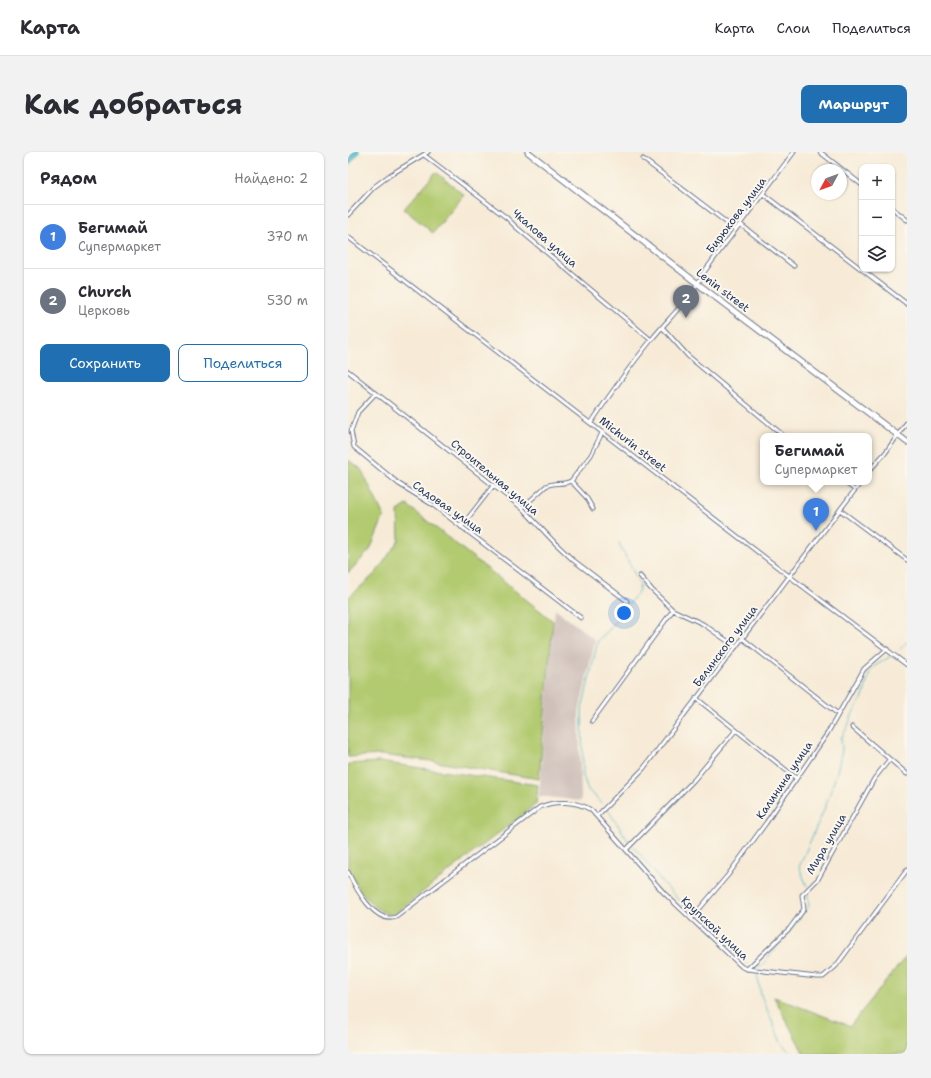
<!DOCTYPE html>
<html lang="ru">
<head>
<meta charset="utf-8">
<style>
	body { margin:0; font-family:"Shantell Sans",sans-serif; background:#f2f2f3; color:#2b2b33 }
	.controls { position:absolute; right:12px; top:12px; display:grid; overflow:hidden; border-radius:8px; box-shadow:0 1px 3px #0004 }
	.controls button { width:36px; height:36px; display:grid; place-items:center; padding:0; border:0; border-bottom:1px solid #e1e1e2; background:#fff; color:#2b2b33; font:20px sans-serif }
	.compass { position:absolute; left:463px; top:12px; width:36px; height:36px; border-radius:50%; background:#fff; box-shadow:0 1px 3px #0004; rotate:229deg }
	.you { position:absolute; left:276px; top:461px; width:14px; height:14px; margin:-10px; border:3px solid #fff; border-radius:50%; background:#1a73e8; box-shadow:0 0 0 6px #1a73e833 }
	.badge { display:grid; place-items:center; width:26px; height:26px; border-radius:50%; background:#1f6fb2; color:#fff; font-size:13px; font-weight:700 }
	.pin { position:absolute; translate:-50% -33px; filter:drop-shadow(0 1px 2px #0008) }
	.pin::after { content:''; position:absolute; top:21px; width:14px; height:12px; background:inherit; clip-path:polygon(0 0,100% 0,50% 100%) }
	.popup { position:absolute; left:412px; top:281px; width:112px; height:52px; box-sizing:border-box; display:grid; place-content:center; border-radius:8px; background:#fff; filter:drop-shadow(0 1px 3px #0005); font-size:13px; white-space:nowrap; color:#7c7c81 }
	.popup b { font-size:15px; color:#2b2b33 }
	.popup::after { content:''; position:absolute; left:50%; top:100%; margin-left:-8px; border:8px solid transparent; border-top-color:#fff }
	.list { margin:0; padding:0; list-style:none }
	h2 { display:flex; justify-content:space-between; align-items:center; height:52px; margin:0; padding:0 16px; font-size:17px }
	h2 small { font-size:13px; font-weight:400; color:#7c7c81 }
	.list li { display:grid; grid-template-columns:26px 1fr auto; gap:12px; align-items:center; box-sizing:border-box; height:64px; padding:0 16px; border-top:1px solid #e1e1e2 }
	.list b { display:block; font-size:15px; white-space:nowrap }
	.list p { margin:0; font-size:13px; white-space:nowrap; color:#7c7c81 }
	.list em { font-size:13px; font-style:normal; color:#7c7c81 }
	.actions { display:flex; gap:8px; padding:12px 16px }
	.actions a { flex:1; padding:9px 0; border:1px solid #1f6fb2; border-radius:8px; text-align:center; font-size:14px; color:#1f6fb2 }
	.actions .main { background:#1f6fb2; color:#fff }
	.icon { flex:none; width:22px; height:22px; fill:none; stroke:currentColor; stroke-width:2; stroke-linecap:round; stroke-linejoin:round }
	.map { position:relative; flex:none; width:559px; height:902px; overflow:hidden; border-radius:8px }
	header { display:flex; align-items:center; gap:24px; box-sizing:border-box; height:56px; padding:0 20px; background:#fff; border-bottom:1px solid #e1e1e2 }
	header strong { font-size:19px }
	nav { display:flex; gap:22px; margin-inline-start:auto; font-size:14px }
	.intro { display:flex; align-items:center; justify-content:space-between; box-sizing:border-box; height:96px; padding:0 24px }
	h1 { margin:0; font-size:28px }
	.button { padding:10px 18px; border-radius:8px; background:#1f6fb2; color:#fff; font-size:14px; font-weight:700 }
	main { display:flex; gap:24px; padding:0 24px }
	aside { flex:1; background:#fff; border-radius:8px; box-shadow:0 1px 3px #0004 }
	.map>svg:first-child { display:block }
	.industrial { fill:#cfc0ba }
	.green { fill:#b2ca6f; stroke:#667c66 }
	.lines { fill:none; stroke-linecap:round; stroke-linejoin:round }
	.stream { stroke:#46b3c2; stroke-width:1 }
	.river { stroke:#46b3c2; stroke-width:7 }
	.minor-casing { stroke:#687188; stroke-width:5 }
	.primary-casing { stroke:#687188; stroke-width:7 }
	.minor { stroke:#fff; stroke-width:3 }
	.primary { stroke:#fff; stroke-width:5 }
	.labels { text-anchor:middle; stroke-width:4; stroke-linejoin:round; paint-order:stroke }
	.street-label { font-size:11px; fill:#1b2f5e; stroke:#fbf7ec }
</style>
</head>
<body>
<header>
<strong>Карта</strong>
<nav><a>Карта</a><a>Слои</a><a>Поделиться</a></nav>
</header>
<div class="intro"><h1>Как добраться</h1><a class="button">Маршрут</a></div>
<main>
<aside>
<h2>Рядом<small>Найдено: 2</small></h2>
<ul class="list">
<li><span class="badge" style="background:#3f7fe0">1</span><div><b>Бегимай</b><p>Супермаркет</p></div><em>370 m</em></li>
<li><span class="badge" style="background:#6b7280">2</span><div><b>Сhurch</b><p>Церковь</p></div><em>530 m</em></li>
</ul>
<div class="actions"><a class="main">Сохранить</a><a>Поделиться</a></div>
</aside>
<div class="map">
<svg width="559" height="902" viewBox="0 0 559 902">
	<rect width="100%" height="100%" fill="#fbf7ec"/>
	<filter id="ink" filterUnits="userSpaceOnUse"><feTurbulence type="fractalNoise" baseFrequency=".025" numOctaves="2"/><feDisplacementMap in="SourceGraphic" scale="8" xChannelSelector="R" yChannelSelector="G"/><feConvolveMatrix kernelMatrix="1 2 1 2 8 2 1 2 1" color-interpolation-filters="sRGB"/></filter>
	<filter id="wash" filterUnits="userSpaceOnUse"><feTurbulence type="fractalNoise" baseFrequency=".012" numOctaves="4" result="noise"/><feDisplacementMap in="SourceGraphic" scale="16" xChannelSelector="R" yChannelSelector="G"/><feGaussianBlur stdDeviation="0.9" result="paint"/><feColorMatrix in="noise" values="0 0 0 0 0 0 0 0 0 0 0 0 0 0 0 0 0 1.4 0 .05"/><feComposite in="paint" operator="in"/></filter>
	<g filter="url(#wash)">
		<rect width="100%" height="100%" fill="#f7ebd7"/>
		<!-- industrial -->
		<path class="industrial" d="M207,457L247,488L231,560L233,649L191,644Z"/>
		<!-- green -->
		<path class="green" d="M88,20L116,43L85,81L56,57Z
			M0,308L13,317L36,364L22,398L0,421Z
			M59,353L205,469L191,627L83,609L33,603L0,605V446L28,421L51,388L50,359Z
			M31,610L190,633L188,652L45,763C26,762 4,731 0,713C0,705 0,694 0,686C0,661 0,636 0,612Z
			M559,803V902H456L426,845L502,874Z"/>
		<g class="lines">
			<!-- stream -->
			<path class="stream" d="M552,497L559,490
				M254,651L240,638L235,624L234,557L250,488L261,478L290,440L292,433L271,391
				M260,658L281,690
				M286,695L312,728L343,760
				M459,734L451,715L478,653L489,620L494,598L493,586L499,576L505,561L515,545L522,519L527,514L543,504
				M349,765L399,812
				M405,814H412
				M412,816L461,754L460,743
				M409,821L413,843L434,893L445,902"/>
			<!-- river -->
			<path class="river" d="M0,10L8,0"/>
		</g>
	</g>
	<g filter="url(#ink)">
		<g class="lines">
			<!-- minor casing -->
			<g class="minor-casing">
				<path id="minor" d="M472,0L514,33
					M76,3L159,66L168,75L303,188
					M295,7L387,77
					M415,42L559,152
					M544,56L559,68
					M0,63L26,35L42,23L80,0
					M392,72L446,114
					M0,85L441,424L559,513
					M314,175L340,204L436,284
					M0,219L174,356L207,391L225,408L279,449
					M28,241L10,260L3,279L6,295L51,332L85,353L233,466
					M243,271C262,242 282,214 304,187C321,166 344,145 356,120L446,0
					M521,319L538,300L559,270
					M223,329L238,345L245,357
					M496,330L507,338
					M174,356L198,334C206,330 215,333 223,329L243,303L254,281
					M492,358L559,408
					M113,375L145,334
					M292,424L304,438L325,458
					M394,486L490,562
					M348,546L448,626
					M244,569L325,458L355,472L388,495
					M504,575L559,622
					M249,664L295,617L513,330
					M278,698L346,628L388,578
					M0,720C7,735 27,773 48,765L192,655C207,648 229,649 243,658L316,741L394,815L399,817L469,825H475L488,814L559,718
					M343,767L380,723L418,671L479,582L516,517L539,497
					M399,817L442,776L456,757L454,743L470,727L526,627L541,608"/>
			</g>
			<!-- primary casing -->
			<g class="primary-casing">
				<path id="primary" d="M180,0L350,132L559,290"/>
			</g>
			<!-- minor -->
			<use href="#minor" class="minor"/>
			<!-- primary -->
			<use href="#primary" class="primary"/>
		</g>
	</g>
	<g class="labels">
		<!-- street labels -->
		<g class="street-label">
			<text transform="translate(388 63) rotate(-53)" y="4">Бирюкова улица</text>
			<text transform="translate(197 86) rotate(41)" y="4">Чкалова улица</text>
			<text transform="translate(375 138) rotate(37)" y="4">Lenin street</text>
			<text transform="translate(285 292) rotate(38)" y="4">Michurin street</text>
			<text transform="translate(147 325) rotate(40)" y="4">Строительная улица</text>
			<text transform="translate(100 355) rotate(35)" y="4">Садовая улица</text>
			<text transform="translate(377 494) rotate(-53)" y="4">Белинского улица</text>
			<text transform="translate(436 628) rotate(-56)" y="4">Калинина улица</text>
			<text transform="translate(478 692) rotate(-60)" y="4">Мира улица</text>
			<text transform="translate(367 776) rotate(43)" y="4">Крупской улица</text>
		</g>
	</g>
</svg>
<div class="controls">
<button>+</button>
<button>−</button>
<button><svg class="icon" aria-label="layers" viewBox="0 0 24 24"><path d="M12 4l9 5-9 5-9-5zM3 14l9 5 9-5"/></svg></button>
</div>
<svg class="compass" viewBox="-18 -18 36 36"><path d="M0-13l5 13h-10z" fill="#e53935"/><path d="M0 13l5-13h-10z" fill="#7c7c81"/></svg>
<div class="you"></div>
<div class="pin badge" style="left:468px;top:379px;background:#3f7fe0">1</div>
<div class="popup"><b>Бегимай</b>Супермаркет</div>
<div class="pin badge" style="left:338px;top:166px;background:#6b7280">2</div>
</div>
</main>
</body>
</html>
